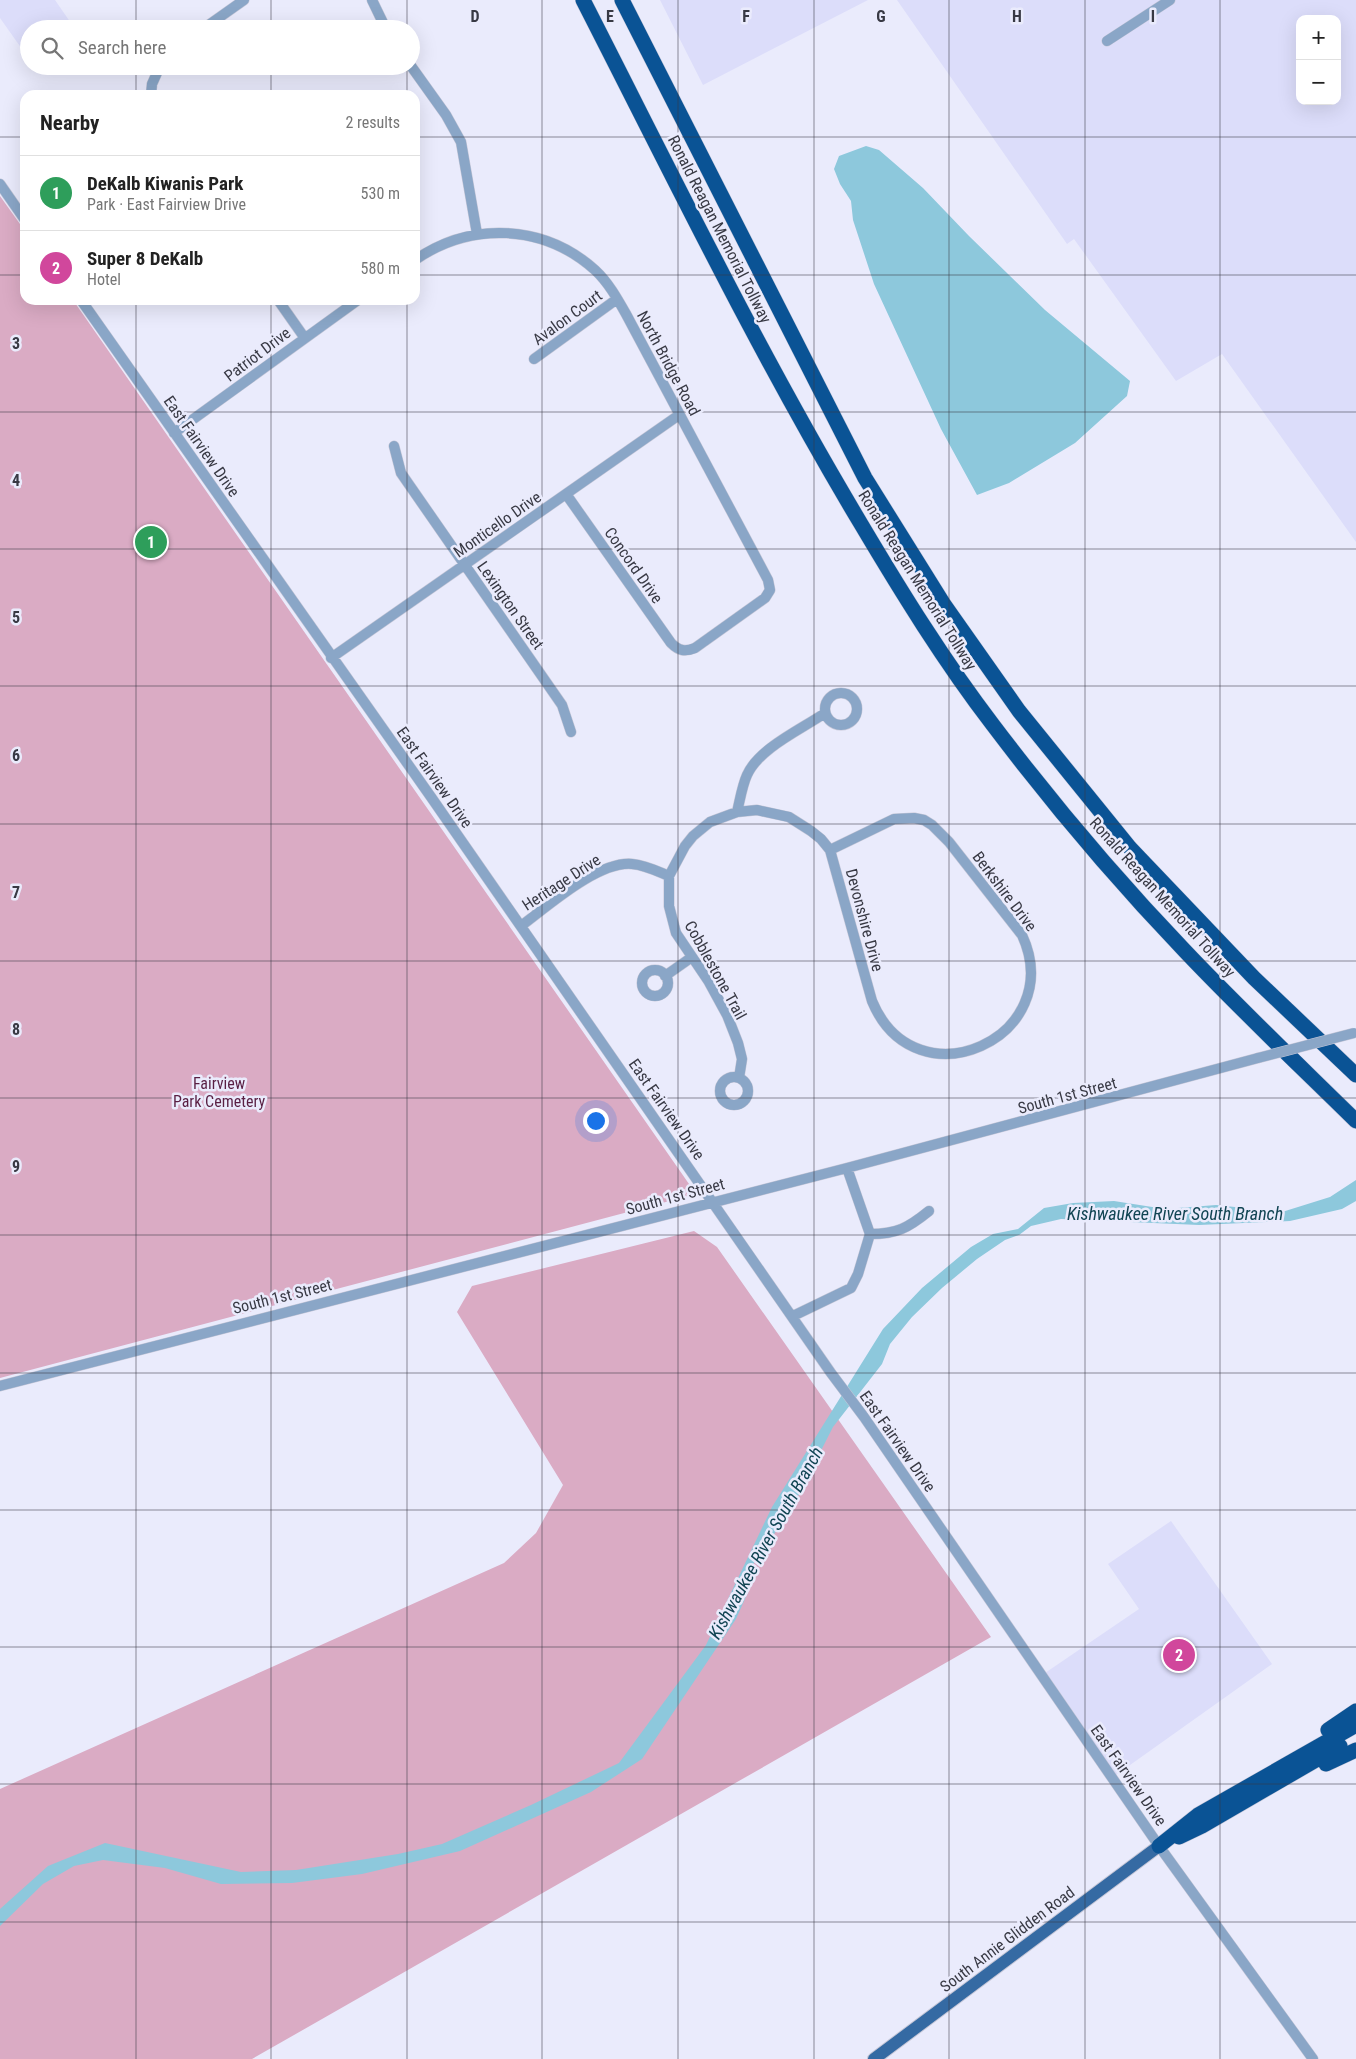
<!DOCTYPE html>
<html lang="en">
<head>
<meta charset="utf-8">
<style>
	body { margin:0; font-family:"Roboto Condensed",sans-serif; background:#f2f2f2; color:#222 }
	.controls { position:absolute; right:15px; top:15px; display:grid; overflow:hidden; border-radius:10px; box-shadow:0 5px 20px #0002 }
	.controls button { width:45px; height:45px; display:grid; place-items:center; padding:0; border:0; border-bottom:1px solid #e0e0e0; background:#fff; color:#222; font:25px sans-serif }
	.you { position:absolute; left:595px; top:1120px; width:18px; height:18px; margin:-12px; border:4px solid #fff; border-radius:50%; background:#1a73e8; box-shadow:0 0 0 8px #1a73e833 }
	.badge { display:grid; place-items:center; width:32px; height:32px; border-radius:50%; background:#111827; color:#fff; font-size:16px; font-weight:700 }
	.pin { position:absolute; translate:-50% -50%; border:2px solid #fff; box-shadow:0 1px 5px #0006 }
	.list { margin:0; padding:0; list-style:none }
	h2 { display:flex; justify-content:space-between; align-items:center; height:65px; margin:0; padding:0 20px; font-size:21px }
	h2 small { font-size:16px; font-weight:400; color:#767676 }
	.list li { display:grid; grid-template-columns:32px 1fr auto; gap:15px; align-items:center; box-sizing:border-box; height:75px; padding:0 20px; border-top:1px solid #e0e0e0 }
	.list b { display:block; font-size:19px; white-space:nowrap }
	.list p { margin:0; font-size:16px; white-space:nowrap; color:#767676 }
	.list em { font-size:16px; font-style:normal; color:#767676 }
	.icon { flex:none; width:28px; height:28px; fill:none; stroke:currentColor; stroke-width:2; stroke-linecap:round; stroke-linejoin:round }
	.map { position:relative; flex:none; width:1356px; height:2059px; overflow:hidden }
	.search { position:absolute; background:#fff; box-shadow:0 5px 20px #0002; left:20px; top:20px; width:400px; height:55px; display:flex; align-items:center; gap:12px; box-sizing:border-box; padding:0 18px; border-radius:28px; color:#767676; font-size:19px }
	.panel { position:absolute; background:#fff; box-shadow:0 5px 20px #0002; left:20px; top:90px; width:400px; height:215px; border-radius:15px }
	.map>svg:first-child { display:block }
	.built { fill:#dcddfa; fill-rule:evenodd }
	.green { fill:#daabc4 }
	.water { fill:#8dc8dc }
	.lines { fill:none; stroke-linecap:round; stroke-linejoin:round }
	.minor-casing { stroke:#c6c7d7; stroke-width:11 }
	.major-casing { stroke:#c6c7d7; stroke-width:14 }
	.highway-casing { stroke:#c6c7d7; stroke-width:16 }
	.minor { stroke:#8aa6c7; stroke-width:10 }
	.major { stroke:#356aa3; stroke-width:12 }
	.highway { stroke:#0a5395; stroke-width:15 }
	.minor-bridge-casing { stroke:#c6c7d7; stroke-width:11; stroke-linecap:butt }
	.minor-bridge { stroke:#8aa6c7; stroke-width:10 }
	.grid { fill:none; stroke:#383944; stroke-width:1; stroke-opacity:0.55 }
	.labels { text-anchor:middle; stroke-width:5; stroke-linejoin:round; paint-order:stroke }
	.street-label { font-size:16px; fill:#383944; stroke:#eaebfc }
	.park-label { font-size:16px; fill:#591f43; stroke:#eaebfc }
	.water-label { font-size:18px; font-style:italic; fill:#114453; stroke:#eaebfc }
	.grid-label { font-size:16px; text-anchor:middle; font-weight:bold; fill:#383944; stroke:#eaebfc; stroke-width:5; stroke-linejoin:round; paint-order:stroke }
</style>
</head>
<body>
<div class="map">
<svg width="1356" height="2059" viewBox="0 0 1356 2059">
	<rect width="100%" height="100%" fill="#eaebfc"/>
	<!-- built -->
	<path class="built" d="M0,0H55L75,29H29V59L0,18Z
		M660,0H868L703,85Z
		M897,0H1356V542L1222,354L1176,381L1074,239L1067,244ZM1300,19H1337V101H1300Z
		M1171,1521L1272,1664L1116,1775L1045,1673L1139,1609L1108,1564Z"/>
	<!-- green -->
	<path class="green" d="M0,196L25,231V300H73L696,1194L0,1378Z
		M694,1231L717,1247L991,1637L252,2059H0V1789L504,1563L536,1533L563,1485L457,1312L472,1286Z"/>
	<!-- water -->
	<path class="water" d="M866,146L879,150L923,188L969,236L1045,310L1130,381L1127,396L1075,443L1009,483L977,495L941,429L874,284L853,220L851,201L840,184L834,169L839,156Z
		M1356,1180V1201L1342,1209L1290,1221L1199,1225L1061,1219L1031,1226L1019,1235L1005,1240L977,1259L942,1288L912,1317L890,1344L882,1364L833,1427L798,1496L771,1539L763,1544L753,1565L748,1592L736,1619L642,1759L591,1792L460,1851L362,1874L292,1883L221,1884L165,1868L103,1860L74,1866L43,1884L0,1926V1909L48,1866L105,1843L241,1872L296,1870L398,1854L442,1844L531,1805L619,1763L706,1645L772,1507L883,1329L922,1288L971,1247L993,1234L1018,1229L1044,1208L1073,1203L1114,1201L1165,1209L1216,1205L1282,1212L1330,1197Z"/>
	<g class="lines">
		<!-- minor casing -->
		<g class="minor-casing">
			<path id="minor" d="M372,0L386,29
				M203,29L244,0
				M1107,41L1170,0
				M411,66L446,115L461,142L477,234
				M151,95L152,84L160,66
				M0,184L25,220
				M415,260C471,221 544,224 595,270C608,282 617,298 626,314L768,580L770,590L765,598L695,648C685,652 679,651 671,643L566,494
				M81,300L431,797L831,1373L864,1417L1159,1846L1313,2059
				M278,300L304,337
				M534,359L617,299
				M174,433L358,300
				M394,446L401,473L562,705L571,732
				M331,658L679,415
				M825 709a16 16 0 1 1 32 0a16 16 0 1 1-32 0Z
				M737,812C740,800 742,786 747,775C759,748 802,729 825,713
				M521,926C548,906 598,861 632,864C645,865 657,871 669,876
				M642 983a13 13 0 1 1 26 0a13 13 0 1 1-26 0Z
				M665,976L692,957
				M720 1091a14 14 0 1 1 28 0a14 14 0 1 1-28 0Z
				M739,1078L742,1059L738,1043L727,1015L709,982L676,933L669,906V876L685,846L693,836L710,822L737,812L757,810L789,817L811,831L821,839L830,850L872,1001C916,1107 1069,1037 1022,935L949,842L932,825L924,820L914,818L894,819L830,850
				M847,1168L870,1234C897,1234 908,1228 929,1211
				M793,1316L851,1288L858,1274L870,1234
				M0,1386L847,1168L1258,1058"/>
		</g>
		<!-- major casing -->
		<g class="major-casing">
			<path id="major" d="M874,2059L1159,1846"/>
		</g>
		<!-- highway casing -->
		<g class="highway-casing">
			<path id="highway" d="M583,0C673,176 759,354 861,524C902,593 944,661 993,725C1052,803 1118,881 1185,951C1240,1009 1299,1065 1356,1121
				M622,0L865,478L943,603L1019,711L1130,848L1254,978L1356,1075
				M1328,1730L1356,1711
				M1326,1764L1356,1750
				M1179,1837L1202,1826L1340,1746
				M1159,1846L1198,1815L1356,1725"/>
		</g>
		<!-- minor -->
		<use href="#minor" class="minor"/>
		<!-- major -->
		<use href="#major" class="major"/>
		<!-- highway -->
		<use href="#highway" class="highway"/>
		<!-- minor-bridge casing -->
		<g class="minor-bridge-casing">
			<path id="minor-bridge" d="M1258,1058L1354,1033"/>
		</g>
		<!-- minor-bridge -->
		<use href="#minor-bridge" class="minor-bridge"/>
	</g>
	<!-- grid -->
	<path class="grid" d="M136,0V29M271,0V29M407,0V29M542,0V2059M678,0V2059M814,0V2059M949,0V2059M1085,0V2059M1220,0V2059M136,66V95M271,66V95M407,66V95M0,137H25M415,137H1356M0,275H25M415,275H1356M136,300V2059M271,300V2059M407,300V2059M0,412H1356M0,549H1356M0,686H1356M0,824H1356M0,961H1356M0,1098H1356M0,1235H1356M0,1373H1356M0,1510H1356M0,1647H1356M0,1784H1356M0,1922H1356"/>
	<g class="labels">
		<!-- street labels -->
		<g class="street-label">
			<text transform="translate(720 229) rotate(63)" y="6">Ronald Reagan Memorial Tollway</text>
			<text transform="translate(567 317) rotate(-36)" y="6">Avalon Court</text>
			<text transform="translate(257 354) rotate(-37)" y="6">Patriot Drive</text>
			<text transform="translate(669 363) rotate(62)" y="6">North Bridge Road</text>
			<text transform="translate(202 446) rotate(55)" y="6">East Fairview Drive</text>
			<text transform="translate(497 524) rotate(-35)" y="6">Monticello Drive</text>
			<text transform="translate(634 565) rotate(55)" y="6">Concord Drive</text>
			<text transform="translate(918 580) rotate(58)" y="6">Ronald Reagan Memorial Tollway</text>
			<text transform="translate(511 605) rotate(55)" y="6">Lexington Street</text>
			<text transform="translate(435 777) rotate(55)" y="6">East Fairview Drive</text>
			<text transform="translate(561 882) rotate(-33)" y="6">Heritage Drive</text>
			<text transform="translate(1005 891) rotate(53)" y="6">Berkshire Drive</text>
			<text transform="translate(1163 897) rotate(48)" y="6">Ronald Reagan Memorial Tollway</text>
			<text transform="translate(865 920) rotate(75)" y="6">Devonshire Drive</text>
			<text transform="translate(716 970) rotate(61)" y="6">Cobblestone Trail</text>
			<text transform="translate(1067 1095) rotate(-15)" y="6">South 1st Street</text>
			<text transform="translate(667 1109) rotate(55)" y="6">East Fairview Drive</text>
			<text transform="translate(675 1196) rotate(-15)" y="6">South 1st Street</text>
			<text transform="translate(282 1296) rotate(-14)" y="6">South 1st Street</text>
			<text transform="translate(898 1441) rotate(55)" y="6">East Fairview Drive</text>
			<text transform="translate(1129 1775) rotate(55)" y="6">East Fairview Drive</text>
			<text transform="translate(1007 1939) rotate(-37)" y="6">South Annie Glidden Road</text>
		</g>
		<!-- park labels -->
		<g class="park-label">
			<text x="219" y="1089">Fairview<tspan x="219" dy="18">Park Cemetery</tspan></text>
		</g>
		<!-- water labels -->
		<g class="water-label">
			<text x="1175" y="1220">Kishwaukee River South Branch</text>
			<text transform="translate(766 1543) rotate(-61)" y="6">Kishwaukee River South Branch</text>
		</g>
	</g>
	<g class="grid-label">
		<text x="475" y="22">D</text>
		<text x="610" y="22">E</text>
		<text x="746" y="22">F</text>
		<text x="881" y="22">G</text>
		<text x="1017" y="22">H</text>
		<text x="1153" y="22">I</text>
		<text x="16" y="349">3</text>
		<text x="16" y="486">4</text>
		<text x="16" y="623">5</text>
		<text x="16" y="761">6</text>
		<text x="16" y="898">7</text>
		<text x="16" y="1035">8</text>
		<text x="16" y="1172">9</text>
	</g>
</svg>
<div class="controls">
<button>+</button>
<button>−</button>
</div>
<div class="you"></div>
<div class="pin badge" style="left:151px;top:542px;background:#2e9e5b">1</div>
<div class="pin badge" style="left:1179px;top:1655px;background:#d1479c">2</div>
<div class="search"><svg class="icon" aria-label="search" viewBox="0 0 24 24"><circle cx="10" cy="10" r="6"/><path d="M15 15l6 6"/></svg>Search here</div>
<section class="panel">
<h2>Nearby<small>2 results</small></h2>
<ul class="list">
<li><span class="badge" style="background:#2e9e5b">1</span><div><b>DeKalb Kiwanis Park</b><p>Park · East Fairview Drive</p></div><em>530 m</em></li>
<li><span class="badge" style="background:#d1479c">2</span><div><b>Super 8 DeKalb</b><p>Hotel</p></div><em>580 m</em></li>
</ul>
</section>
</div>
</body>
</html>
